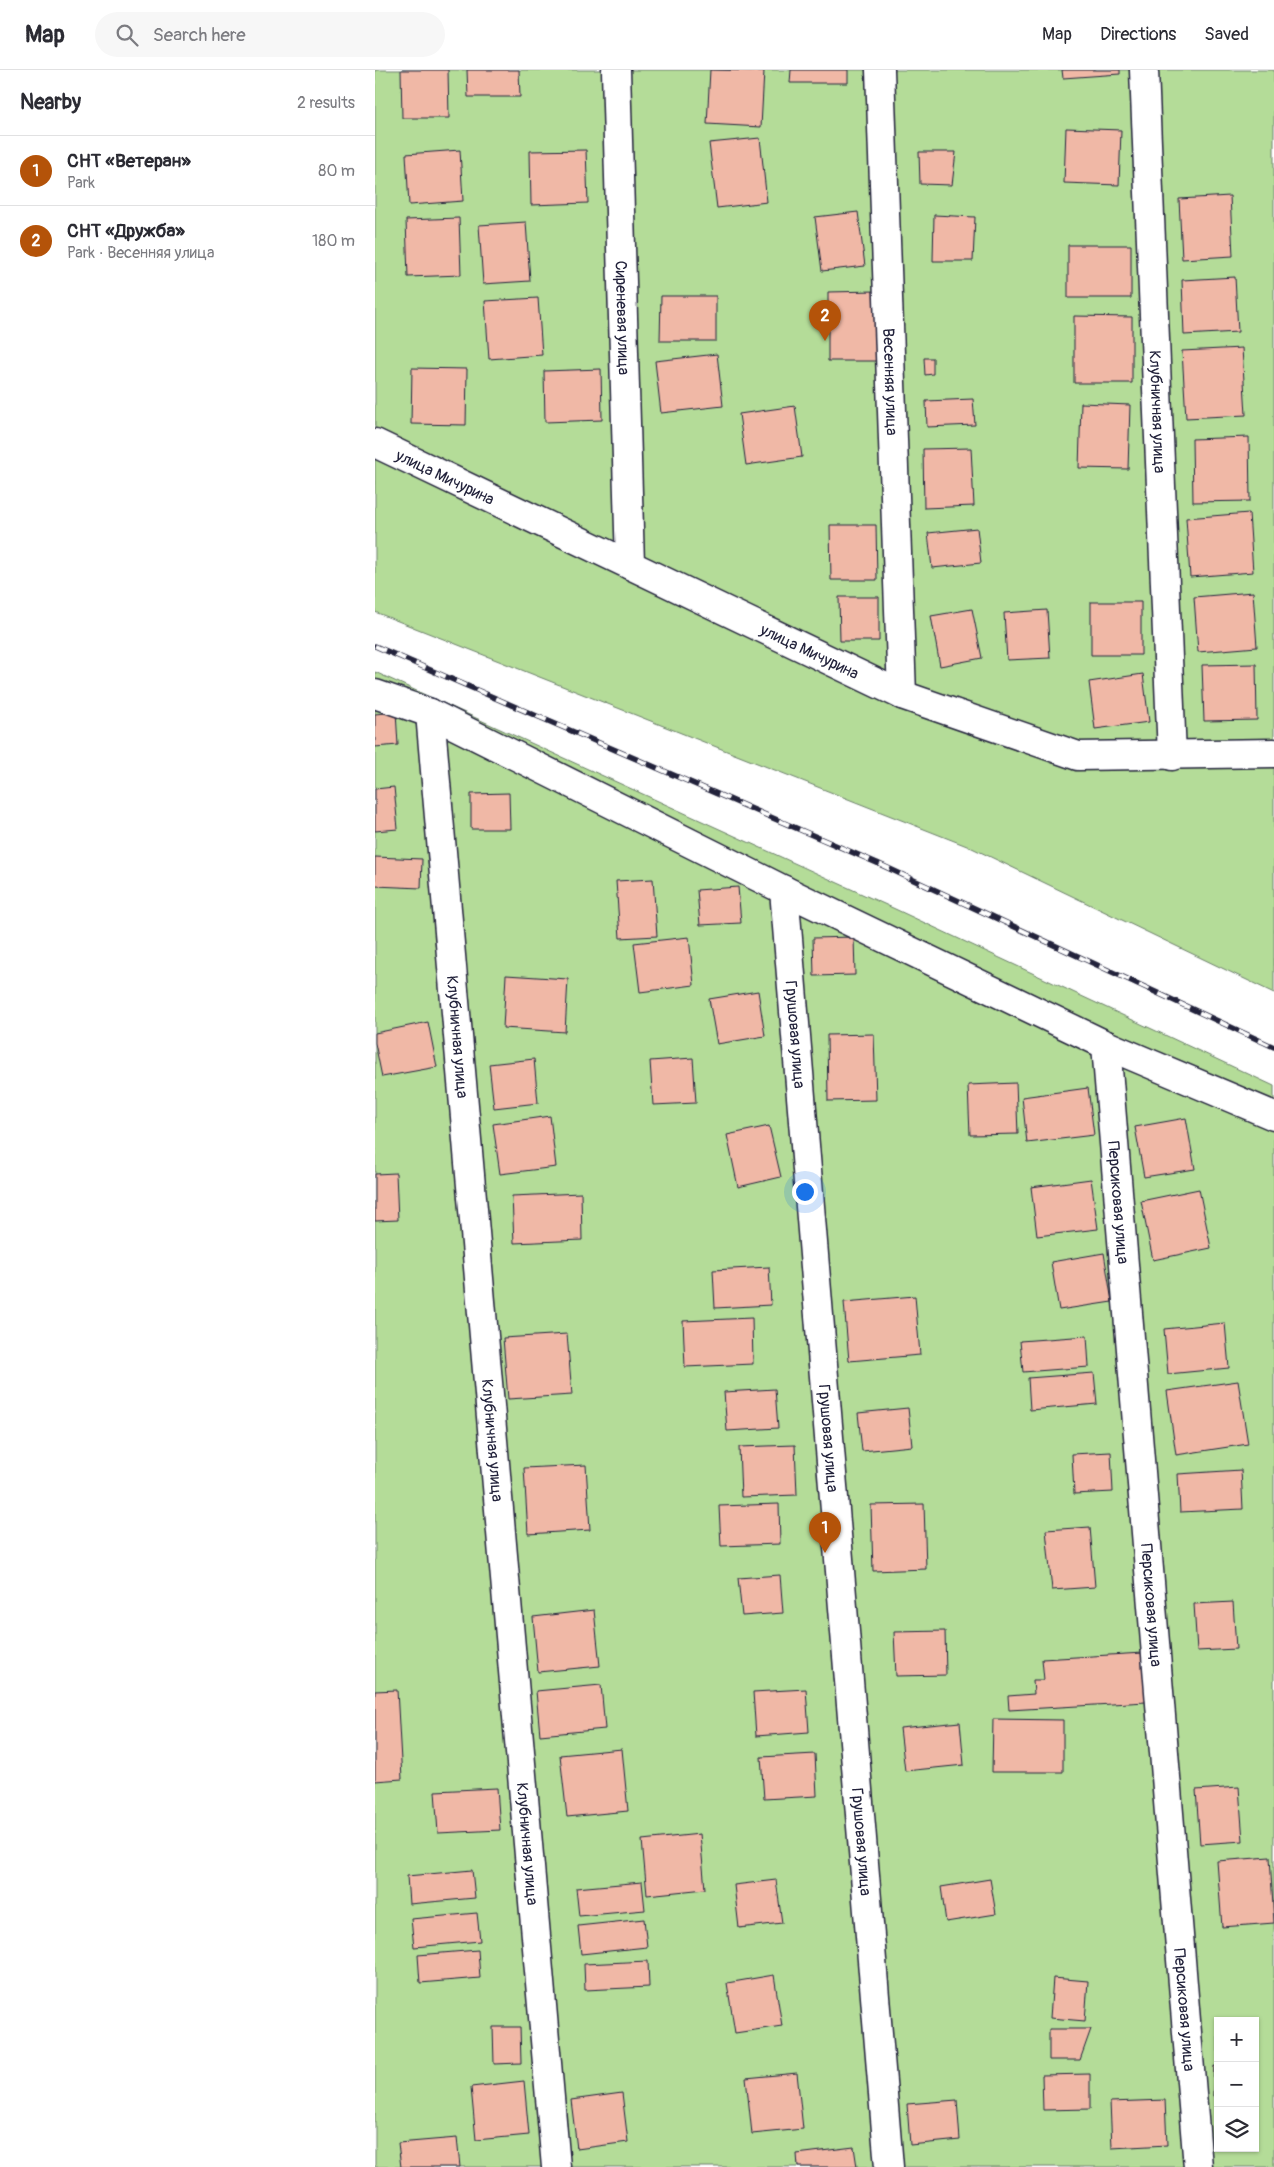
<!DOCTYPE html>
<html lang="en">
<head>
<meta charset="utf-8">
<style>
	body { margin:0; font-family:Pangolin,sans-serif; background:#f7f7f7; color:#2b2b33 }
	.controls { position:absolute; right:15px; bottom:15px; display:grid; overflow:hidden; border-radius:0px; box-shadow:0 1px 4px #0004 }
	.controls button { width:45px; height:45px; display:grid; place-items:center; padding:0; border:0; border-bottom:1px solid #e1e1e2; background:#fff; color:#2b2b33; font:25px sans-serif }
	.you { position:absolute; left:429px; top:1121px; width:18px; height:18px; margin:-12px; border:4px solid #fff; border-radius:50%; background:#1a73e8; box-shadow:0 0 0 8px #1a73e833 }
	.badge { display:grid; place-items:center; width:32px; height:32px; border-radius:50%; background:#b45309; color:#fff; font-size:16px; font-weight:700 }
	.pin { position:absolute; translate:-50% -41px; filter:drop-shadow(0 1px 2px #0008) }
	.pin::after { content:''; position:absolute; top:26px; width:18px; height:15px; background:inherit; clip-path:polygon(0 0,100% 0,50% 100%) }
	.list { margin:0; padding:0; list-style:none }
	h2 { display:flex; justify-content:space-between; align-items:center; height:65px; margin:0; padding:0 20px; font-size:21px }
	h2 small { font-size:16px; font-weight:400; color:#7c7c81 }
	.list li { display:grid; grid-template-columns:32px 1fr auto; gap:15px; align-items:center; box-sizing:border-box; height:70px; padding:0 20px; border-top:1px solid #e1e1e2 }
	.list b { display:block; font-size:19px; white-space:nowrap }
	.list p { margin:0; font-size:16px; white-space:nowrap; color:#7c7c81 }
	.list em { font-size:16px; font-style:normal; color:#7c7c81 }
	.icon { flex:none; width:28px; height:28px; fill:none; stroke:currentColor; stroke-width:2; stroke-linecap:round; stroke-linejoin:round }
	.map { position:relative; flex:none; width:899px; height:2097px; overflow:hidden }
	header { display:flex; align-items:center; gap:30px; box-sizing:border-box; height:70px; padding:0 25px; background:#fff; border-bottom:1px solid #e1e1e2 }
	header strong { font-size:24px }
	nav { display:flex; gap:28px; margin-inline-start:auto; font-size:18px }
	.search { width:350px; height:45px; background:#f7f7f7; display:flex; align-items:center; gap:12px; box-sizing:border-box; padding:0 18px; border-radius:28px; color:#7c7c81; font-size:19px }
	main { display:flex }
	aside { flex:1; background:#fff }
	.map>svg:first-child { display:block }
	.green { fill:#b4dc98; stroke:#6b7f6a; fill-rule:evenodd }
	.building { fill:#f0b8a6; stroke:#22223b }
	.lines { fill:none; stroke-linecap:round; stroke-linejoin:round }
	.minor-casing { stroke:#22223b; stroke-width:31 }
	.minor { stroke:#fff; stroke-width:28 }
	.rail-casing { stroke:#22223b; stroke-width:5.5 }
	.rail { stroke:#fff; stroke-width:4; stroke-dasharray:11; stroke-linecap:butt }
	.labels { text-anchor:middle; stroke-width:4; stroke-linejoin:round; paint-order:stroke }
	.street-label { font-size:16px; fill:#22223b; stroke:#fff }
</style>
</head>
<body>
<header>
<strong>Map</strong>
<div class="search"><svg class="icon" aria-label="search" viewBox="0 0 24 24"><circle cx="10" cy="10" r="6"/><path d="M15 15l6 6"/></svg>Search here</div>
<nav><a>Map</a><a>Directions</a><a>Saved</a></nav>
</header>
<main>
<aside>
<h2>Nearby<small>2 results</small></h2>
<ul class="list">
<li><span class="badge">1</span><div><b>СНТ «Ветеран»</b><p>Park</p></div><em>80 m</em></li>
<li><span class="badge">2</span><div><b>СНТ «Дружба»</b><p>Park · Весенняя улица</p></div><em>180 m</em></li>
</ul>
</aside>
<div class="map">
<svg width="899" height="2097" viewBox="0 0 899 2097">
	<rect width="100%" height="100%" fill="#fff"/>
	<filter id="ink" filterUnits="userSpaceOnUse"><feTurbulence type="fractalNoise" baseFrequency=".02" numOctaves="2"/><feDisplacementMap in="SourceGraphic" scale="10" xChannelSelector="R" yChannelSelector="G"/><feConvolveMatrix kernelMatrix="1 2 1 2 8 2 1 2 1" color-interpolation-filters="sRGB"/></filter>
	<g filter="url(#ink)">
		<!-- green -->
		<path class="green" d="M0,0H899V923L597,778L0,542Z
			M0,602L520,839L899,1016V2097H0ZM843,1951H880V2078H843Z"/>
		<!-- building -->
		<path class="building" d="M26,0H73L74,48H27Z
			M92,0H144L145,27H93Z
			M335,0L389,1L386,57L332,54Z
			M416,0H473V13H415Z
			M687,0H745V4L688,8Z
			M691,58L746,60L744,115L689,113Z
			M385,68L392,132L342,138L334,73Z
			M85,80L88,131L34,135L31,84Z
			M211,80L213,133L156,135L155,81Z
			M544,82H581L577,115L545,114Z
			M855,126L858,186L807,189L804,129Z
			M483,142L490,196L447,201L440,147Z
			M559,145L600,147L598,191H558Z
			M84,148L86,205L33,207L31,150Z
			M151,152L155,211L108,214L104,155Z
			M693,175H756V228H693Z
			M860,207L863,262L809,265L807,210Z
			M501,221L502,291H453V222Z
			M286,226H341V271H285Z
			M163,228L167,285L114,289L110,231Z
			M699,246L757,247V313H699Z
			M867,278L871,345L811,348L807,281Z
			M342,284L348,336L286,343L280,291Z
			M549,288H558V304L550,305Z
			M37,298L92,299L91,355L36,354Z
			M226,299L227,350L170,352L169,301Z
			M598,329L600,355L552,357L551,331Z
			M706,333L755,335L753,399L704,398Z
			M420,336L427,387L371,395L364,344Z
			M874,367L875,431L818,432L817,369Z
			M596,378L599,436L549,438L548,379Z
			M874,443L878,502L815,507L811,448Z
			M455,455H501L502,510H456Z
			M602,458L606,493L557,498L553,463Z
			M878,522L882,577L823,582L819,527Z
			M464,527H504V571H465Z
			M716,532H766V585H716Z
			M597,539L607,588L565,596L556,546Z
			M672,540L675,588L632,590L629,543Z
			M881,594L882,650L829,651L827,595Z
			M768,604L774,652L720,659L714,612Z
			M21,642L23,675L0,677V644Z
			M19,717L23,759L0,761V719Z
			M134,723L135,759H96V724Z
			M0,787L47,789L46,818L0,816Z
			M278,809L282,866L245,868L241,811Z
			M363,817L366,853L325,855L322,820Z
			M314,867L319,915L265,922L259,873Z
			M479,867L480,905L439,906L438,868Z
			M131,905L193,909L190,962L128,958Z
			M383,921L390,966L342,974L334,929Z
			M53,952L62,997L7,1007L0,973V963Z
			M499,964L501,1030L453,1031L452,965Z
			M318,988L321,1033L278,1035L275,991Z
			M159,989L163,1033L119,1038L114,994Z
			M641,1013L643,1064L595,1065L593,1015Z
			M713,1018L719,1065L652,1073L647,1027Z
			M175,1046L181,1097L125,1104L118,1054Z
			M811,1048L820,1099L769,1107L760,1057Z
			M394,1056L406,1107L363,1117L352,1065Z
			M21,1103L23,1150L0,1151V1104Z
			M716,1109L723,1159L662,1166L656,1117Z
			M824,1119L836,1178L778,1190L766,1131Z
			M206,1123L207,1170L139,1173L137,1126Z
			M729,1183L737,1232L684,1240L676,1192Z
			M394,1197L396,1235L340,1238L338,1200Z
			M540,1226L545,1285L474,1291L469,1232Z
			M377,1248L378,1294L310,1297L308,1251Z
			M850,1253L854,1298L793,1304L789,1259Z
			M192,1264L197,1325L133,1329L128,1268Z
			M712,1266L714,1297L648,1302L645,1271Z
			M719,1303L722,1334L655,1340L653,1308Z
			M863,1311L873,1374L801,1385L792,1321Z
			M400,1319L403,1358L352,1361L349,1322Z
			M533,1338L537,1376L487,1381L483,1343Z
			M420,1375L422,1425L366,1427L364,1377Z
			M736,1382L738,1422L699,1424L697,1384Z
			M211,1395L215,1460L153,1464L149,1398Z
			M866,1400L868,1439L805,1442L803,1404Z
			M404,1434L405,1474L346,1476L344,1436Z
			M549,1434L551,1499L498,1501L496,1435Z
			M715,1457L720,1517L677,1520L671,1460Z
			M405,1505L408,1543L367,1546L363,1508Z
			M858,1532L861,1579L822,1581L819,1534Z
			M219,1540L225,1596L163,1602L158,1547Z
			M570,1561L571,1605L521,1606L519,1562Z
			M768,1583L771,1632L634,1640L633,1626L659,1624L658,1610H669L667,1589Z
			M226,1615L230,1659L165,1665L161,1621Z
			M431,1619L434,1662L381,1666L378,1622Z
			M22,1620L27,1709L0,1711V1621Z
			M618,1649L688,1650V1702H617Z
			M585,1652L589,1695L530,1701L525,1658Z
			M247,1679L253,1741L192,1747L185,1685Z
			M440,1684L442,1726L389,1729L386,1687Z
			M864,1717L868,1771L825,1774L821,1720Z
			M122,1718L125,1760L63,1763L60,1721Z
			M325,1764L330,1819L272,1825L267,1770Z
			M895,1787L899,1853L847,1857L842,1791Z
			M97,1800L100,1828L34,1834L32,1806Z
			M615,1809L621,1844L571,1852L566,1817Z
			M401,1810L407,1853L364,1858L359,1815Z
			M267,1812L270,1840L204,1846L201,1818Z
			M102,1843L105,1871L39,1877L36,1849Z
			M269,1849L272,1877L206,1884L203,1856Z
			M103,1880L105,1908L45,1913L43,1885Z
			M273,1891L274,1917L210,1920L209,1894Z
			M399,1905L407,1956L360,1963L352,1913Z
			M678,1908L713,1911L710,1951L675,1948Z
			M118,1957H145L146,1993L119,1994Z
			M674,1959H716L705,1990H674Z
			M839,1996L843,1997V2027L838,2026Z
			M422,2003L428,2059L377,2064L371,2008Z
			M715,2004V2039L668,2040L667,2005Z
			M149,2011L154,2065L101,2070L96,2017Z
			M247,2023L253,2072L202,2079L196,2030Z
			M582,2030L585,2070L535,2075L532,2034Z
			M790,2030L792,2075L737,2078L735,2032Z
			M82,2068L85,2097H26L23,2073Z
			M479,2077L482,2097H423L422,2084Z"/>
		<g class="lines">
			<!-- minor casing -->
			<g class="minor-casing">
				<g id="minor">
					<path id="s1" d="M241,0L255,495"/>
					<path id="s2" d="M505,0L527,625"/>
					<path id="s3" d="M769,0L797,686"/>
					<path id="s4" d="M0,373L527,625L703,686L899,683"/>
					<path d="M0,624L55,643L409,820L731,975L899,1046"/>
					<path id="s5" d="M55,643L181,2097"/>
					<path id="s6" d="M409,820L514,2097"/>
					<path id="s7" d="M731,975L823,2097"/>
				</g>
			</g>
			<!-- minor -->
			<use href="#minor" class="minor"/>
			<!-- rail casing -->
			<g class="rail-casing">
				<path id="rail" d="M0,576L502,793L899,977"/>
			</g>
			<!-- rail -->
			<use href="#rail" class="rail"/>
		</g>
	</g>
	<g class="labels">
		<!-- street labels -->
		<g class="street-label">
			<text dy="6" stroke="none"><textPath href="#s1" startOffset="248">Сиреневая улица</textPath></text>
			<text dy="6" stroke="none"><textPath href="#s2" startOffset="312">Весенняя улица</textPath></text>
			<text dy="6" stroke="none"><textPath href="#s3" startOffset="342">Клубничная улица</textPath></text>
			<text dy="6" stroke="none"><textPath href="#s4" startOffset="78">улица Мичурина</textPath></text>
			<text dy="6" stroke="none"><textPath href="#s4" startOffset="482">улица Мичурина</textPath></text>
			<text dy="6" stroke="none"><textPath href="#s6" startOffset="145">Грушовая улица</textPath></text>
			<text dy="6" stroke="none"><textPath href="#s5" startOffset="325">Клубничная улица</textPath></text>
			<text dy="6" stroke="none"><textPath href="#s7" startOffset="158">Персиковая улица</textPath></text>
			<text dy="6" stroke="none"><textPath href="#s6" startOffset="550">Грушовая улица</textPath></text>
			<text dy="6" stroke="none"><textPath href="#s5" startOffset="730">Клубничная улица</textPath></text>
			<text dy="6" stroke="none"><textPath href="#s7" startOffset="562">Персиковая улица</textPath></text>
			<text dy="6" stroke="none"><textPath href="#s6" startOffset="955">Грушовая улица</textPath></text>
			<text dy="6" stroke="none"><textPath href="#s5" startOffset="1135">Клубничная улица</textPath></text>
			<text dy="6" stroke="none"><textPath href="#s7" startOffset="968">Персиковая улица</textPath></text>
		</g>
	</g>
</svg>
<div class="controls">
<button>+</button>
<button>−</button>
<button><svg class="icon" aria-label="layers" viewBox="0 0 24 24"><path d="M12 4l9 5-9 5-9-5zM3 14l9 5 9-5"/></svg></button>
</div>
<div class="you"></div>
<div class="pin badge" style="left:450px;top:1483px">1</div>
<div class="pin badge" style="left:450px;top:271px">2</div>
</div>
</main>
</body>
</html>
